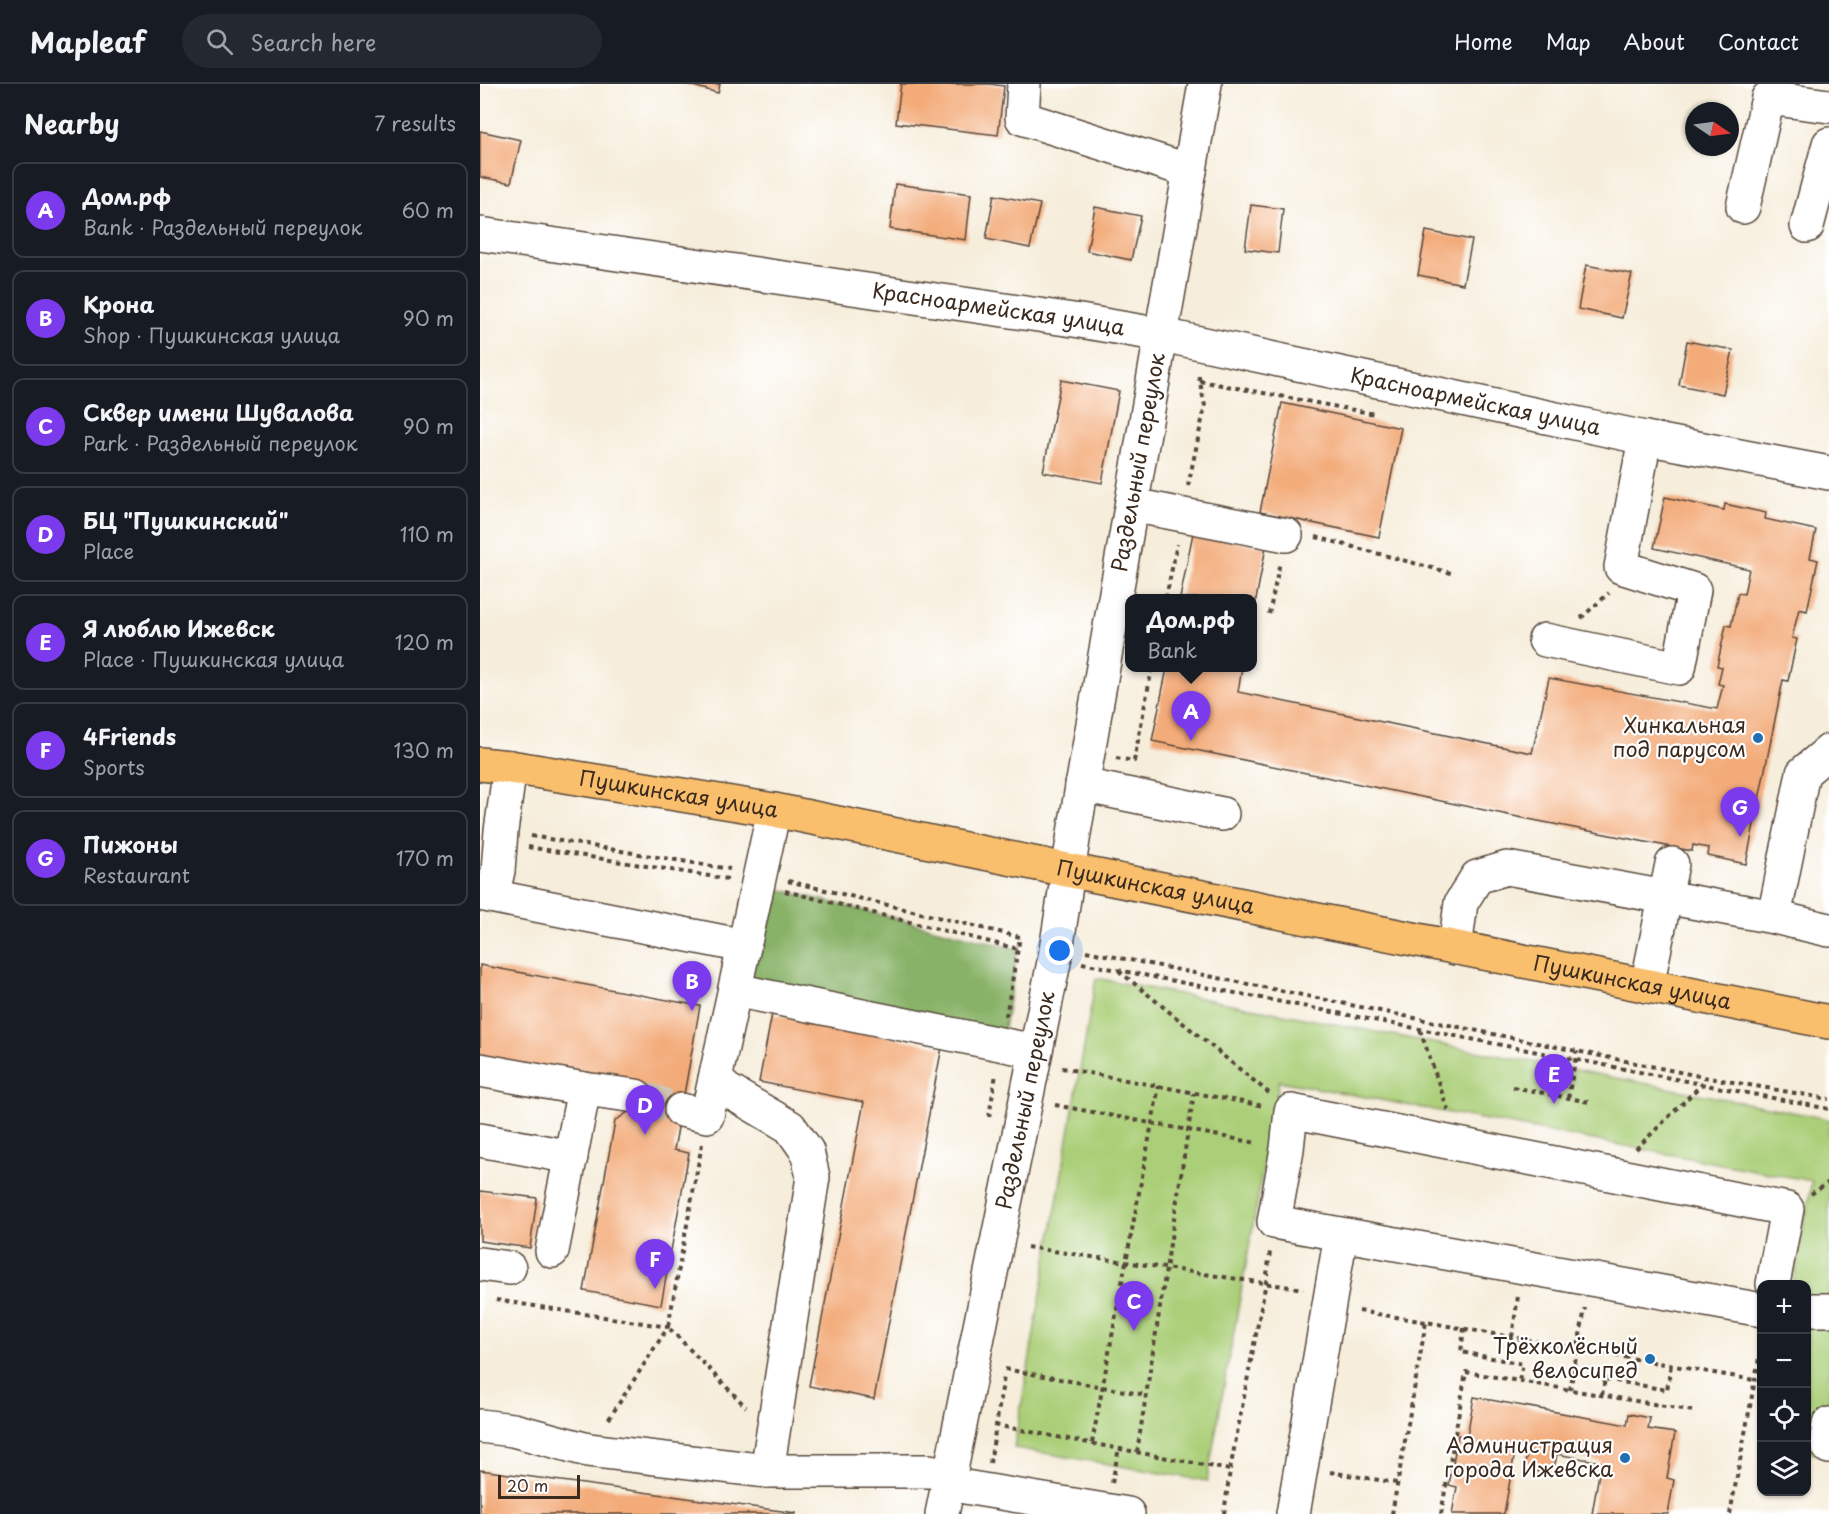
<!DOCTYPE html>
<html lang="en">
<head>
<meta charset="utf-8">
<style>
	body { margin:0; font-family:"Playpen Sans",sans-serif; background:#242831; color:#f1f3f6 }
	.controls { position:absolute; right:18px; bottom:18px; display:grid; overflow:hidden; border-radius:12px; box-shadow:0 2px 4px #0004 }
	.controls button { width:54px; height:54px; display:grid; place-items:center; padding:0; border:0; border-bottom:2px solid #363941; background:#171b24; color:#f1f3f6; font:30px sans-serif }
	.compass { position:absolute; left:1205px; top:18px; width:54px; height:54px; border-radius:50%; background:#171b24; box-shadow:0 2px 4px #0004; rotate:103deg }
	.scale { position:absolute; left:18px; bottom:15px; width:82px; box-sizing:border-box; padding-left:6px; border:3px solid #3b2a1e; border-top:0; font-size:16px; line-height:21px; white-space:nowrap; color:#3b2a1e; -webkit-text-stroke:4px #fff; paint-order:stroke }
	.you { position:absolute; left:580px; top:867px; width:21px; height:21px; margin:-15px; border:4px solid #fff; border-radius:50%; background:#1a73e8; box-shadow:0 0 0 9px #1a73e833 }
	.badge { display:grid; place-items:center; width:39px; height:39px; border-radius:50%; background:#7c3aed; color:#fff; font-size:20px; font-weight:700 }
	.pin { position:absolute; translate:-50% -50px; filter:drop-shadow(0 2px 3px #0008) }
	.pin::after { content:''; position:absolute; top:32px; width:21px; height:18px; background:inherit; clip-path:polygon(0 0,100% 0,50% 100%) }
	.popup { position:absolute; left:645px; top:510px; width:132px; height:78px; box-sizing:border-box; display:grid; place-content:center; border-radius:12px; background:#171b24; filter:drop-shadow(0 2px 4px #0005); font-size:20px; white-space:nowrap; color:#9ea1a6 }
	.popup b { font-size:22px; color:#f1f3f6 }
	.popup::after { content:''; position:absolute; left:50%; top:100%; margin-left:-12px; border:12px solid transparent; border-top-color:#171b24 }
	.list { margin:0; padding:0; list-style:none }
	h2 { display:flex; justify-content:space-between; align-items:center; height:78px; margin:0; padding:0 24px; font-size:26px }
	h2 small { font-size:20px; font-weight:400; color:#9ea1a6 }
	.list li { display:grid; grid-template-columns:39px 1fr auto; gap:18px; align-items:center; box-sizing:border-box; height:96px; margin:0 12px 12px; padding:0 12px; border:2px solid #363941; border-radius:12px }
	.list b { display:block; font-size:22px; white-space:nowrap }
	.list p { margin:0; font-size:20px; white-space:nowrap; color:#9ea1a6 }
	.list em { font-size:20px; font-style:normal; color:#9ea1a6 }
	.icon { flex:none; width:33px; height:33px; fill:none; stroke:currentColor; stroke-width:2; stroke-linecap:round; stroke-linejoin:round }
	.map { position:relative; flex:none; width:1349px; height:1430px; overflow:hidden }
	header { display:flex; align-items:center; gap:36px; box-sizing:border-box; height:84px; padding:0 30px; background:#171b24; border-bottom:2px solid #363941 }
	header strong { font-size:28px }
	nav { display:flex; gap:33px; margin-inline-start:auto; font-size:21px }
	.search { width:420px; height:54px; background:#242831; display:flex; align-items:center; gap:15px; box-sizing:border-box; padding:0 21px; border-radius:33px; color:#9ea1a6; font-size:22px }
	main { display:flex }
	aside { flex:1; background:#171b24 }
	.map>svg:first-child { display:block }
	.green { fill:#abcf78; stroke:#737c4b; stroke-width:1.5 }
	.forest { fill:#88b268; stroke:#626e43; stroke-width:1.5 }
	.building { fill:#f3ab79 }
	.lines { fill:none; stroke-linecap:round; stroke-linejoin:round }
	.minor-tunnel { stroke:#d1c6b4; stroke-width:33; stroke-dasharray:33 16; stroke-linecap:butt }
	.minor-casing { stroke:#57473a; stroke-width:36 }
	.major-casing { stroke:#57473a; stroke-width:36 }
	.path { stroke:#57473a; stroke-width:4; stroke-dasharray:4.5 4.5; stroke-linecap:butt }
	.minor { stroke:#fff; stroke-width:33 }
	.major { stroke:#f9bf6d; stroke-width:33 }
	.poi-dot { fill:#1f6fb2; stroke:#fff; stroke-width:2 }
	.labels { text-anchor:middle; stroke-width:4.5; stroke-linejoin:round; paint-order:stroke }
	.street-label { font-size:21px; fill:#3b2a1e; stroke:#fff }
	.poi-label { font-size:21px; fill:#3b2a1e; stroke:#fff; text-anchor:end }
</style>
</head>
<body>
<header>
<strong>Mapleaf</strong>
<div class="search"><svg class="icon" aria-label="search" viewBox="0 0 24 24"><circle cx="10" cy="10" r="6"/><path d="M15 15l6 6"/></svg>Search here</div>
<nav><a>Home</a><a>Map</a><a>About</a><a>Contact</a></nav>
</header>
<main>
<aside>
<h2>Nearby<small>7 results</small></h2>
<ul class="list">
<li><span class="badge">A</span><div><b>Дом.рф</b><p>Bank · Раздельный переулок</p></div><em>60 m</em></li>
<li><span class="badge">B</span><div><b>Крона</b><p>Shop · Пушкинская улица</p></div><em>90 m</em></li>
<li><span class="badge">C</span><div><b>Сквер имени Шувалова</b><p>Park · Раздельный переулок</p></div><em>90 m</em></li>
<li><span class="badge">D</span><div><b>БЦ &quot;Пушкинский&quot;</b><p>Place</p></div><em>110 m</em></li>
<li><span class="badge">E</span><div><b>Я люблю Ижевск</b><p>Place · Пушкинская улица</p></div><em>120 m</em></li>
<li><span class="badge">F</span><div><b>4Friends</b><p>Sports</p></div><em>130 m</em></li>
<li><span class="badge">G</span><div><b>Пижоны</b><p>Restaurant</p></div><em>170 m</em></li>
</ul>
</aside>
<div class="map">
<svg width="1349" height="1430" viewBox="0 0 1349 1430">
	<rect width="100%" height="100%" fill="#fff"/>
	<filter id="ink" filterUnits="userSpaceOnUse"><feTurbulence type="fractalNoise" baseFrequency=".0167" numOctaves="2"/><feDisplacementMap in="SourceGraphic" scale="12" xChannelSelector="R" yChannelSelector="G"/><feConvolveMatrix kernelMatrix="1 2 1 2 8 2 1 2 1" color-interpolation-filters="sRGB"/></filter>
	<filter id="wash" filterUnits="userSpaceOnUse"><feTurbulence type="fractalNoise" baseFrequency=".008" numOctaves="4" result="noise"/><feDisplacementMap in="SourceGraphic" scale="24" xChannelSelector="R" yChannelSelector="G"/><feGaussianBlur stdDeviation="1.35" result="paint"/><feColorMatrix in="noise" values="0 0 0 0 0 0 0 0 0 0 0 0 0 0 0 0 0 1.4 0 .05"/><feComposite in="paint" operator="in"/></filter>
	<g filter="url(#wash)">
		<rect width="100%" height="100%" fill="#f6edda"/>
		<!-- green -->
		<path class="green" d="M616,894L1349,1035V1373L1327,1368L1326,1200H1313L1332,1097L799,997L727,1397L534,1364Z"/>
		<!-- forest -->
		<path class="forest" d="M278,800L538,865L521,961L255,906Z"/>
		<g id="blocks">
			<!-- building -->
			<path class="building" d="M206,0H240L238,9Z
				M421,0H509L524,2L518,51L416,39Z
				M0,47L41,56L31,99L0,93Z
				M415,100L491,110L486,156L410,145Z
				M514,111L560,120L550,164L506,155Z
				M771,121L803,125L798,169L765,165Z
				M615,123L661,132L651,176L607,167Z
				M946,147L992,156L983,200L938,191Z
				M1106,181L1152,190L1142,234L1098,225Z
				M1207,257L1253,266L1243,310L1199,301Z
				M581,296L639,307L622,399L563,388Z
				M802,319L921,344L899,453L780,428Z
				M1185,413L1244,426L1245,420L1286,429L1285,435L1336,446L1330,474L1338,476L1327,527L1319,525L1312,554L1317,555L1308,597L1303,596L1266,780L1228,772L1229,764L1213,761L1212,767L1038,733L672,657L687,584H762L758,608L1052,669L1069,594L1237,625L1243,601L1238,600L1242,583L1237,582L1246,541L1251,542L1258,509L1264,510L1269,485L1174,464Z
				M713,449L786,463L774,526L772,514H700Z
				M0,881L220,922L194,1066L209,1069L181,1221L104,1207L135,1037L154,1024L0,972Z
				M292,930L462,963L394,1315L329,1302L384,1018L279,998Z
				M0,1107L57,1114L50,1164L0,1157Z
				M994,1313L1147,1341L1149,1330L1170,1334L1168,1345L1195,1349L1187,1394L1194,1396L1188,1430H1112L1121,1378L1077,1370L1073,1390L1044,1385L1048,1364L1036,1362L1024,1430H972L977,1403L969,1401L978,1351L987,1352Z
				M0,1386L316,1429V1430H0Z"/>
		</g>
	</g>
	<g filter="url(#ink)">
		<use href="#blocks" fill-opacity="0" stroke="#57473a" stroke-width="1.5"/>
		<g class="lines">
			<!-- minor-tunnel -->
			<path class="minor-tunnel" d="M156,1012L201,1026"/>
			<!-- minor casing -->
			<g class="minor-casing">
				<g id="minor">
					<path d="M544,0L542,34L710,87"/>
					<path d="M1263,123L1288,14L1349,22"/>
					<path d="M1327,142L1349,60"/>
					<path id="s1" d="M0,150L600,237L682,251L1165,354L1349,389"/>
					<path d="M652,421L806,451"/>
					<path d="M1065,556L1199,584L1214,506L1141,483L1165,354"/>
					<path d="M602,701L742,730"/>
					<path d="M0,810L264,862"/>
					<path d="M12,812L18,787L21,747L30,683"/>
					<path d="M1294,833L1323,689L1349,667"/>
					<path d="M975,864L981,819L997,793L1027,784L1294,833L1349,846"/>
					<path d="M1167,902L1192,780"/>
					<path d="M255,906L554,967"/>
					<path d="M0,986L104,1005L156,1012"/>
					<path d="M235,995L247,1006L310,1043L327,1067L333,1093L287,1387"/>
					<path d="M201,1026L227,1032L294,726"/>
					<path d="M0,1056L91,1073"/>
					<path d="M72,1167L104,1005"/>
					<path d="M0,1180L29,1184"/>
					<path d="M1282,1226L794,1138L807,1065L811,1027L1307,1125L1293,1200"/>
					<path d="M1326,1226H1349"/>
					<path d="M1349,1340L1346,1359L1349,1363"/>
					<path d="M0,1342L33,1346L108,1366L287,1387H449L469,1390"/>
					<path d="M467,1400L648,1430"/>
					<path id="s2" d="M462,1430L575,873L595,743L725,0"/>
					<path d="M813,1430L861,1151"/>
				</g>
			</g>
			<!-- major casing -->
			<g class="major-casing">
				<g id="major">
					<path id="s3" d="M0,680L30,683L294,726L587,786L1349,938"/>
				</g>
			</g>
			<!-- path -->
			<path class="path" d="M720,297L895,330
				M708,402L725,322L718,289
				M836,453L971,489
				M686,514L697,460
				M789,530L800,478
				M1101,534L1129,509
				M636,674L654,677L672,584
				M51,752L250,785
				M48,763L248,795
				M308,797L540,853L526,932
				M305,807L538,865
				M606,867L1224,993L1349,1015
				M602,879L1349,1025
				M639,887L789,1009
				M940,946L968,1026
				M582,984L784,1022
				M1033,1003L1109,1018
				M1088,1014L1097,967
				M575,1021L777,1059
				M509,1033L516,990
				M222,1060L188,1243L266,1323
				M1156,1065L1221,1001
				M1331,1110L1349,1098
				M547,1163L823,1205
				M16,1216L188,1243L127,1338
				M879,1227L946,1238
				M984,1244L981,1268L1043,1280L1039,1297
				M1032,1253L1038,1212
				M525,1285L666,1311
				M1090,1306L1105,1224
				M1122,1311L1125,1295L1187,1306L1191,1281
				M515,1341L750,1386
				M612,1359L679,1002
				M657,1368L714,1009
				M510,1379L524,1292
				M850,1388L917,1399
				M632,1399L639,1364
				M744,1430L750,1386L786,1198L790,1168
				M912,1430L946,1238L1274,1296
				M961,1430L986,1288L1214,1327
				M1250,1430L1282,1258"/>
			<!-- minor -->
			<use href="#minor" class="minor"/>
			<!-- major -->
			<use href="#major" class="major"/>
		</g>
	</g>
	<!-- markers -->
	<g class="poi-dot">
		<circle cx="1278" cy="654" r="6"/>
		<circle cx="1170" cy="1275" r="6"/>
		<circle cx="1145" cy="1374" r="6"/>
	</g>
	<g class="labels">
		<!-- street labels -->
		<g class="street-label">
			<text dy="7" stroke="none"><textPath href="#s1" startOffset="524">Красноармейская улица</textPath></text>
			<text dy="7" stroke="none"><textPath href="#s1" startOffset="1010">Красноармейская улица</textPath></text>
			<text dy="7" stroke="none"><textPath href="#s2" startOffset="1070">Раздельный переулок</textPath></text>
			<text dy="7" stroke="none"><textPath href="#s3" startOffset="201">Пушкинская улица</textPath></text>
			<text dy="7" stroke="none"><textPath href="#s3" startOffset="687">Пушкинская улица</textPath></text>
			<text dy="7" stroke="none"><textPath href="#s3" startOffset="1173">Пушкинская улица</textPath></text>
			<text dy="7" stroke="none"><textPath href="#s2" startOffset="422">Раздельный переулок</textPath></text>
		</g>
		<!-- poi labels -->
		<g class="poi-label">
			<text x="1266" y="649">Хинкальная<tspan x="1266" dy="24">под парусом</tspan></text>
			<text x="1158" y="1270">Трёхколёсный<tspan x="1158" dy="24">велосипед</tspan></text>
			<text x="1133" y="1369">Администрация<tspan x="1133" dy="24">города Ижевска</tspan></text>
		</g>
	</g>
</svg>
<div class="controls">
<button>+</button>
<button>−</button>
<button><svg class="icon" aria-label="locate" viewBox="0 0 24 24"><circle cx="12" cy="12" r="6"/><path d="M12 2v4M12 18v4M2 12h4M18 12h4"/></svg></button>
<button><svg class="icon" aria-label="layers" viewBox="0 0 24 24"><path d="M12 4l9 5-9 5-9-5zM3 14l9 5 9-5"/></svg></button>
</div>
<svg class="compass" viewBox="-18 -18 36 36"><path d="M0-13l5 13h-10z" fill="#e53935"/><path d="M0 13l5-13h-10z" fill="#9ea1a6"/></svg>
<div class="scale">20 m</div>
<div class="you"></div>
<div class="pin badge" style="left:711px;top:657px">A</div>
<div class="popup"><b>Дом.рф</b>Bank</div>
<div class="pin badge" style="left:212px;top:927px">B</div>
<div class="pin badge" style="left:654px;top:1247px">C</div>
<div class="pin badge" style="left:165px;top:1051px">D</div>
<div class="pin badge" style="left:1074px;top:1020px">E</div>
<div class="pin badge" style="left:175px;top:1205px">F</div>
<div class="pin badge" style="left:1260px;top:753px">G</div>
</div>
</main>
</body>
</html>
